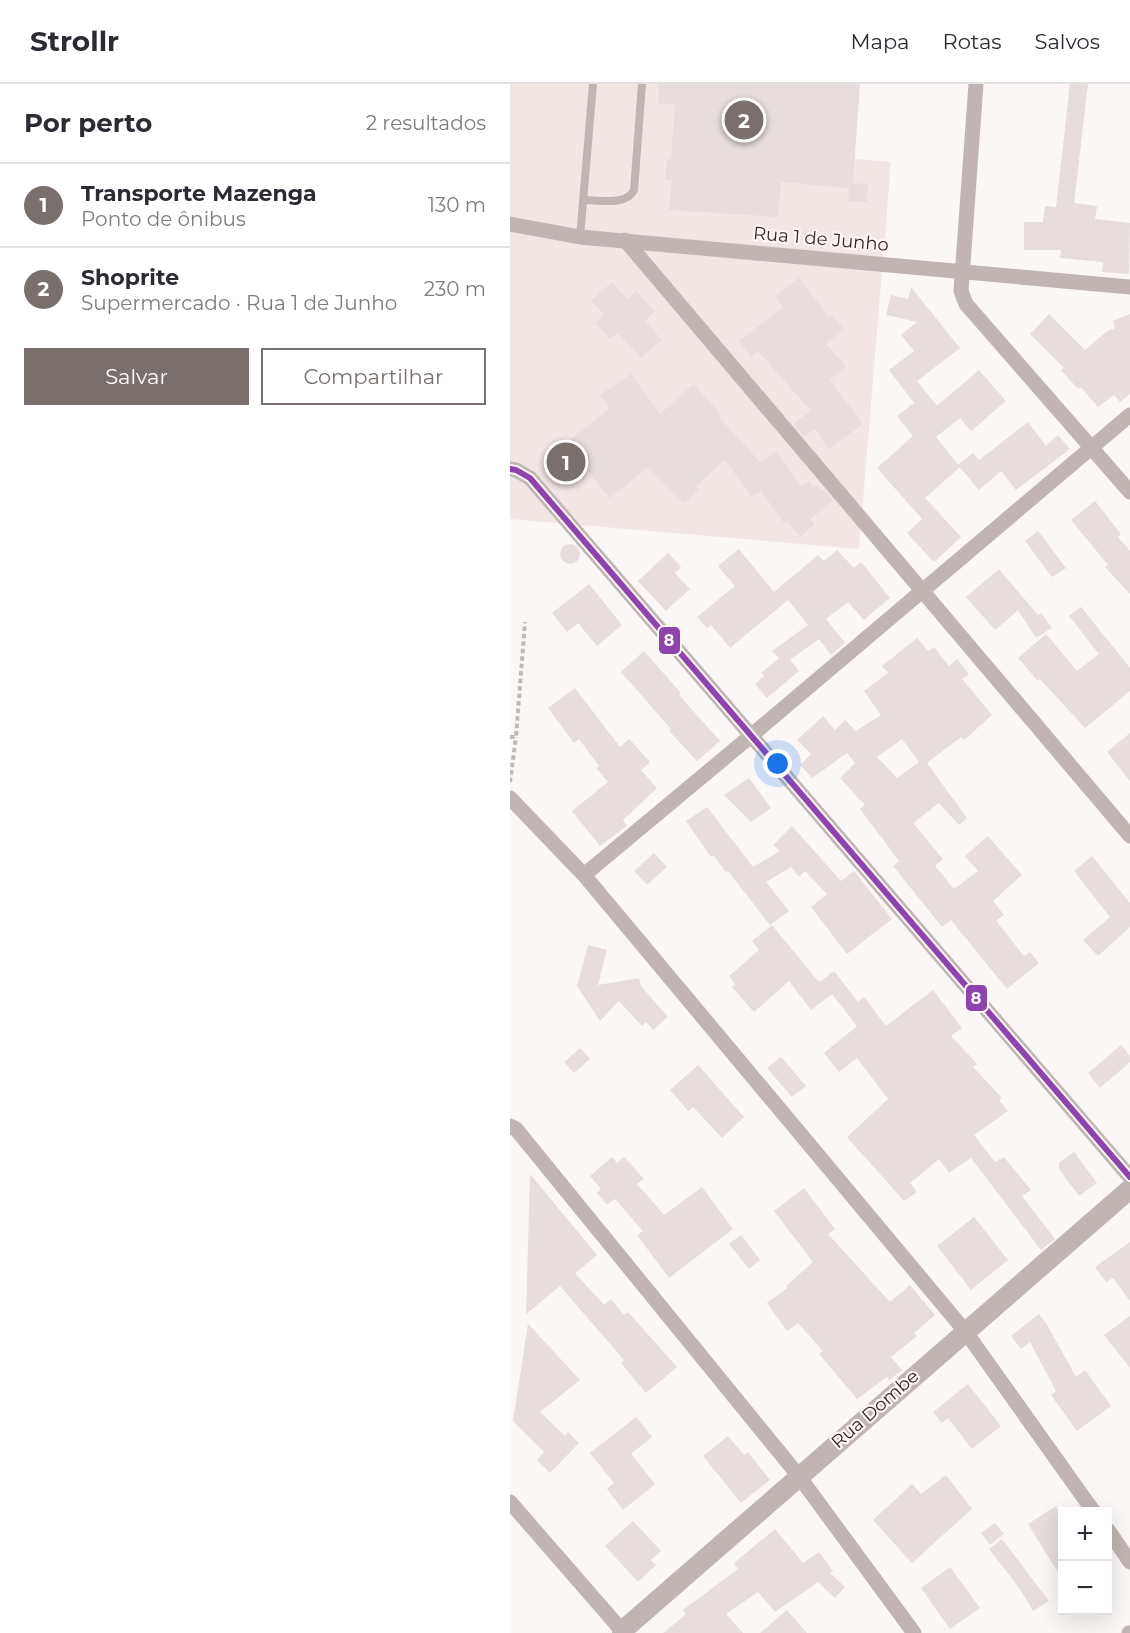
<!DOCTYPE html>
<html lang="pt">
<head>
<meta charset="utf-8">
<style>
	body { margin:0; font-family:Montserrat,sans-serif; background:#f7f7f7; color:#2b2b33 }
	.controls { position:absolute; right:18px; bottom:18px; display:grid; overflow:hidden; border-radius:0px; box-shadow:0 6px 24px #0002 }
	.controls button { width:54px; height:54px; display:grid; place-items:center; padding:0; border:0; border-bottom:2px solid #e1e1e2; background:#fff; color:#2b2b33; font:30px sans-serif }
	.you { position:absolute; left:268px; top:680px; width:21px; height:21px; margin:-15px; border:4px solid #fff; border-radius:50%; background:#1a73e8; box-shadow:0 0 0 9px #1a73e833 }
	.badge { display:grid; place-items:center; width:39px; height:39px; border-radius:50%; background:#796f6d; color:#fff; font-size:20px; font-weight:700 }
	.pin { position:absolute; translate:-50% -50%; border:3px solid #fff; box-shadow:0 2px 6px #0006 }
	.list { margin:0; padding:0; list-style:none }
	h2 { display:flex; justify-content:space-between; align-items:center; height:78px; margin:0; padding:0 24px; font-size:26px }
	h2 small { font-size:20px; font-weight:400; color:#7c7c81 }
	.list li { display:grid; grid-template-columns:39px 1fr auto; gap:18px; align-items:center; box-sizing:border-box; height:84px; padding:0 24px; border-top:2px solid #e1e1e2 }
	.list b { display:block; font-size:22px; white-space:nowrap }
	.list p { margin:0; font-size:20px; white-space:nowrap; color:#7c7c81 }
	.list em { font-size:20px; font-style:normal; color:#7c7c81 }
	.actions { display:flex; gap:12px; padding:18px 24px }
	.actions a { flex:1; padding:14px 0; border:2px solid #796f6d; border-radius:0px; text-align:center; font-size:21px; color:#796f6d }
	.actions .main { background:#796f6d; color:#fff }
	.map { position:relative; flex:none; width:620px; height:1549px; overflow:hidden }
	header { display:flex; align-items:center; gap:36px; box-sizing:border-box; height:84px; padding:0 30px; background:#fff; border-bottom:2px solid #e1e1e2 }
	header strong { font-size:28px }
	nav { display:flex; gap:33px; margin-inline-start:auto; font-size:21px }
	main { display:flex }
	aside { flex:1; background:#fff }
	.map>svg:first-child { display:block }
	.built { fill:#f2e6e5 }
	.building { fill:#e6dddc; fill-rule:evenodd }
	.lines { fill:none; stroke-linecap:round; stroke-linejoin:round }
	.path { stroke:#c1b9b7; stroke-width:4; stroke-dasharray:4.5 3; stroke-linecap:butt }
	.service { stroke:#c0b5b3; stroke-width:8 }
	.minor { stroke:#c0b5b3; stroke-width:15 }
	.tertiary { stroke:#c0b5b3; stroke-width:20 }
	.bus-1-casing { stroke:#fdf6f5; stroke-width:10 }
	.bus-1 { stroke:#8e44ad; stroke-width:6 }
	.labels { text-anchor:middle; stroke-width:4.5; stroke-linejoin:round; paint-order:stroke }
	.street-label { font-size:18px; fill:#332623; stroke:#fdf6f5 }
	.line-badge { stroke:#fdf6f5; stroke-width:2 }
	.badge-label { font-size:16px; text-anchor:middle; font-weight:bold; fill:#fff }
</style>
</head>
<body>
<header>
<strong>Strollr</strong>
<nav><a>Mapa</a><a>Rotas</a><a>Salvos</a></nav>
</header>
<main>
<aside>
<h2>Por perto<small>2 resultados</small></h2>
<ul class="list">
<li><span class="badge">1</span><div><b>Transporte Mazenga</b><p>Ponto de ônibus</p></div><em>130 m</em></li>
<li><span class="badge">2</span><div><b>Shoprite</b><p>Supermercado · Rua 1 de Junho</p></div><em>230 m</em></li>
</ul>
<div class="actions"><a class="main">Salvar</a><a>Compartilhar</a></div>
</aside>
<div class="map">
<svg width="620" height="1549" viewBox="0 0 620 1549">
	<rect width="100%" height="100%" fill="#fbf7f7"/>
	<!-- built -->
	<path class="built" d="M0,0H270L265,68L381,78L349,465L0,435Z"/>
	<!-- building -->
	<path class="building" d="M149,0H350L343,99L358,100L357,118H338L339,104L271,98L268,133L159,126L162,96H155L157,75H161L165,21L148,19Z
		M560,0H578L564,119L587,122L585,135L620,139L619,190L592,188L593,178L550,174L551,166H514V138H533L535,122L546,123Z
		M289,194L319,233L322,231L334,244L316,260L336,282L320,296L353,340L319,365L305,345L294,352L292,350L284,339L301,327L248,267L241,273L229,257L273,223L265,212Z
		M102,198L117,215L126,207L145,227L135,237L152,256L131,274L107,249L100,255L85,239L94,230L81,217Z
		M401,203L450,264L407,297L427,322L469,286L496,317L461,347L450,334L426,353L450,383L415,414L451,453L424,478L397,449L412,435L367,384L403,352L387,332L404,319L379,286L404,267L391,251L407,238L376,231L381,211L398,215Z
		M539,230L575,266L596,248L605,244L603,237L620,230V310L610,318L604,311L588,323L571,303L568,305L551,286L554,284L520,250Z
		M121,290L150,330L184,300L211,330L208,332L250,378L266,367L291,402L299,397L303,403L306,401L311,407L313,405L323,417L300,435L305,440L290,453L277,437L274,439L251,407L242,413L215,376L186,402L189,405L174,419L138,383L100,414L55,360L100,324L90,311Z
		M518,338L536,362L548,351L560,365L506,406L491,387L469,406L448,381L463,369L469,376Z
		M585,417L611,450L608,453L620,467V510L595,483L598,481L561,436Z
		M528,447L556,484L542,493L515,457Z
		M50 470a10 10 0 1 1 20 0a10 10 0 1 1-20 0Z
		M229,465L264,508L308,471L314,477L327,466L344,484L351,478L380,514L354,536L338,518L316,535L335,559L321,571L309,555L280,576L289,587L257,614L245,600L254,592L251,589L269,574L262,567L298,541L278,516L220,564L201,541L197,544L187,533L225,502L208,482Z
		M158,469L171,483L165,489L180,505L156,527L128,497Z
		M489,485L528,531L531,529L542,544L526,554L508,526L485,546L456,513Z
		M79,500L112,541L87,562L68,539L57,548L42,529Z
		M571,523L620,584V607L575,644L530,595L528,597L508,574L536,550L567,587L589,570L559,532Z
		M407,554L418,567L424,563L439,582L447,575L459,590L452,595L482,631L454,656L451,653L417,679L457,734L449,741L429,719L403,739L433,775L425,782L444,805L468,787L455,772L478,752L512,791L483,817L494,831L486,837L514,872L520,868L529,879L497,905L441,836L432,843L383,782L389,777L350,725L355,721L330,694L345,679L337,669L302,694L290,681L301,670L287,656L313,632L325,646L335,636L346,647L371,631L354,607L378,589L372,582ZM392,655L409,678L387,694L367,673Z
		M134,567L171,609L169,611L210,657L187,677L159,647L161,645L111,588Z
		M65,604L110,663L119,655L140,678L131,686L147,704L113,736L117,742L90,762L62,727L98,698L86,684L89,682L69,655L64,659L38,624Z
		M620,649V697L597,668Z
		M239,694L261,724L241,738L214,711Z
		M197,723L243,783L270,767L263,761L282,742L331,797L344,787L382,835L337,870L301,823L317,810L295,787L289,793L281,783L256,798L279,827L260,841L218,787L216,788L203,771L201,773L176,737Z
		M144,769L157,783L137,801L124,787Z
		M582,772L620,819V843L588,872L573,856L600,833L564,787Z
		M262,841L308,897H311L324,887L348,918L354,913L376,942L423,906L452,944L441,952L467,980L463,983L492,1014L489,1016L498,1027L464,1051L485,1078L494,1073L521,1106L512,1112L545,1155L531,1166L461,1074L439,1089L429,1075L400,1099L407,1108L394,1117L337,1053L378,1015L347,974L329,988L314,969L347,942L322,910L301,926L279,897L244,928L222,903L225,900L219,892L249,866L242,857Z
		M78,861L97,866L88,901L129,894L131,902L158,933L143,946L136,938L132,942L109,917L90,937L67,902Z
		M611,961L620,972V978L590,1004L578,989Z
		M70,964L80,975L64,989L54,978Z
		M271,973L296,1002L282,1013L257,984Z
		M188,981L234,1033L212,1054L183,1023L178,1027L160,1006Z
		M564,1068L587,1099L569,1112L549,1085V1079Z
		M102,1073L107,1079L114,1073L134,1095L127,1100L154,1131L192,1103L223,1145L159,1194L127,1151L133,1147L105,1115L97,1121L87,1109L91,1105L80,1092Z
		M20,1090L87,1171L65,1189L94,1221L101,1215L114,1231L118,1228L167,1283L136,1309L111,1279L114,1276L50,1202L16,1230Z
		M294,1104L325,1145L318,1150L380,1218L400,1201L425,1231L404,1249L407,1252L381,1273L392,1286L379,1296L377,1293L347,1315L309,1270L313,1267L288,1239L277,1247L257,1219L277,1204L276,1202L303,1178L264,1127Z
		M464,1133L498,1176L461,1206L427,1162Z
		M231,1151L250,1176L239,1185L219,1160Z
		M620,1158V1217L603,1194L596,1198L585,1183Z
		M529,1230L536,1239L566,1293L575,1286L601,1322L567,1347L541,1311L546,1307L520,1258L511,1265L501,1252Z
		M620,1232V1284L594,1251Z
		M18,1240L70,1296L30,1328L55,1352L58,1348L69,1359L40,1389L27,1376L34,1368L3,1337Z
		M458,1300L491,1342L462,1365L438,1334L432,1339L423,1328Z
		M126,1333L142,1353L121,1370L145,1400L113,1426L97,1405L104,1399L80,1369Z
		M218,1352L234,1371L238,1368L260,1396L231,1419L193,1372Z
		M436,1391L462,1425L402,1479L363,1436L402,1400L411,1410Z
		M546,1422L552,1432V1495L518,1440Z
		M123,1437L151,1467L141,1476L146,1481L128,1498L95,1462Z
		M485,1439L494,1450L480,1461L471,1449Z
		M265,1445L293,1479L309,1468L323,1487L320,1489L335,1503L325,1514L308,1498L265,1528L248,1508L216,1530L233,1549H153L176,1530L173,1526L228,1485L224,1479Z
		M492,1455L539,1517L523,1527L510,1505L479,1465Z
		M440,1483L470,1524L440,1545L411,1504Z
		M277,1526L297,1549H250Z"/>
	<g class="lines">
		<!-- path -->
		<path class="path" d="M0,653H6L15,538
			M0,698L6,653"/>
		<!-- service -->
		<path class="service" d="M74,116C88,116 117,122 124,106L132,0
			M70,153L83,0"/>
		<!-- minor -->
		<path class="minor" d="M466,0L451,207L456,220L620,408
			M0,140L70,153L620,203
			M115,156L620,752
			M0,385L6,386L20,394L620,1093
			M0,714L74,791L455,1247L584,1428
			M74,791L242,651L620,331
			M0,1042L6,1045L288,1391L404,1549
			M0,1418L114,1549
			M598,1446L620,1478
			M619,1549H620"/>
		<!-- tertiary -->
		<path class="tertiary" d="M112,1547L620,1105"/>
		<!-- bus-1 casing -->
		<g class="bus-1-casing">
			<path id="bus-1" d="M0,385L6,386L20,394L620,1093"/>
		</g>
		<!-- bus-1 -->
		<use href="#bus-1" class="bus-1"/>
	</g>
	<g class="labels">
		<!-- street labels -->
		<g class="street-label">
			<text transform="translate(311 155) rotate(5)" y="6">Rua 1 de Junho</text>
			<text transform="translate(365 1325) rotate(-41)" y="6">Rua Dombe</text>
		</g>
	</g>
	<g class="line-badge">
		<rect x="148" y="542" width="23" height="29" rx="6" fill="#8e44ad"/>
		<rect x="455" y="900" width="23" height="28" rx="6" fill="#8e44ad"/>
	</g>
	<g class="badge-label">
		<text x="159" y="562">8</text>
		<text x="466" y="920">8</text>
	</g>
</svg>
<div class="controls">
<button>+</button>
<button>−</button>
</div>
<div class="you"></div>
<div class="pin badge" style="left:56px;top:378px">1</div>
<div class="pin badge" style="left:234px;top:36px">2</div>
</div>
</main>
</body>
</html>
